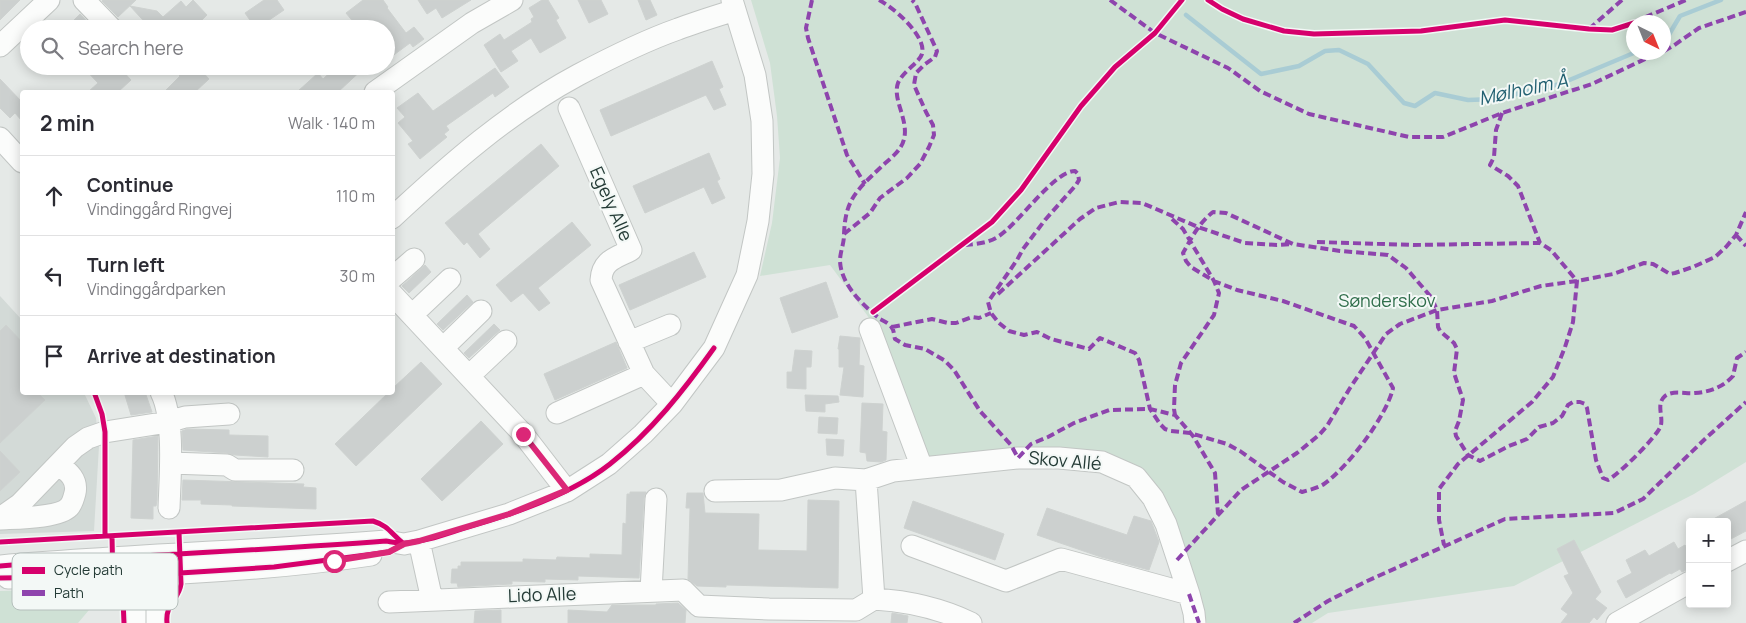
<!DOCTYPE html>
<html lang="en">
<head>
<meta charset="utf-8">
<style>
	body { margin:0; font-family:Manrope,sans-serif; background:#f2f2f3; color:#2b2b33 }
	.controls { position:absolute; right:15px; bottom:15px; display:grid; overflow:hidden; border-radius:5px; box-shadow:0 2px 12px #0003 }
	.controls button { width:45px; height:45px; display:grid; place-items:center; padding:0; border:0; border-bottom:1px solid #e1e1e2; background:#fff; color:#2b2b33; font:25px sans-serif }
	.compass { position:absolute; left:1626px; top:15px; width:45px; height:45px; border-radius:50%; background:#fff; box-shadow:0 2px 12px #0003; rotate:137deg }
	.stop { position:absolute; width:15px; height:15px; margin:-11px; border:4px solid #db2777; border-radius:50%; background:#fff }
	.stop.end { background:#db2777; border-color:#fff; box-shadow:0 1px 5px #0008 }
	.list { margin:0; padding:0; list-style:none }
	h2 { display:flex; justify-content:space-between; align-items:center; height:65px; margin:0; padding:0 20px; font-size:21px }
	h2 small { font-size:16px; font-weight:400; color:#7c7c81 }
	.list li { display:grid; grid-template-columns:32px 1fr auto; gap:15px; align-items:center; box-sizing:border-box; height:80px; padding:0 20px; border-top:1px solid #e1e1e2 }
	.list b { display:block; font-size:19px; white-space:nowrap }
	.list p { margin:0; font-size:16px; white-space:nowrap; color:#7c7c81 }
	.list em { font-size:16px; font-style:normal; color:#7c7c81 }
	.icon { flex:none; width:28px; height:28px; fill:none; stroke:currentColor; stroke-width:2; stroke-linecap:round; stroke-linejoin:round }
	.map { position:relative; flex:none; width:1746px; height:623px; overflow:hidden }
	.search { position:absolute; background:#fff; box-shadow:0 2px 12px #0003; left:20px; top:20px; width:375px; height:55px; display:flex; align-items:center; gap:12px; box-sizing:border-box; padding:0 18px; border-radius:28px; color:#7c7c81; font-size:19px }
	.panel { position:absolute; background:#fff; box-shadow:0 2px 12px #0003; left:20px; top:90px; width:375px; height:305px; border-radius:5px }
	.map>svg:first-child { display:block }
	.built { fill:#d3dad7 }
	.green { fill:#cfe1d5; fill-rule:evenodd }
	.lines { fill:none; stroke-linecap:round; stroke-linejoin:round }
	.stream { stroke:#a9ccd4; stroke-width:4.5 }
	.building { fill:#ccd0cf; stroke:#ced2d0 }
	.minor-casing { stroke:#c2c6c4; stroke-width:23 }
	.minor { stroke:#fbfcfb; stroke-width:21 }
	.quiet { stroke:#8e44ad; stroke-width:4; stroke-dasharray:8 4; stroke-linecap:butt }
	.cycleway-casing { stroke:#f3f8f6; stroke-width:8 }
	.cycleway { stroke:#d6006c; stroke-width:5 }
	.route { stroke:#db2777; stroke-width:6 }
	.labels { text-anchor:middle; stroke-width:4; stroke-linejoin:round; paint-order:stroke }
	.street-label { font-size:18px; fill:#243b36; stroke:#f3f8f6 }
	.park-label { font-size:18px; fill:#316f4c; stroke:#f3f8f6 }
	.water-label { font-size:19px; font-style:italic; fill:#236172; stroke:#f3f8f6 }
	.key { fill:#f3f8f6; stroke:#b5bfbc; stroke-width:1 }
	.key-label { font-size:14px; fill:#243b36 }
</style>
</head>
<body>
<div class="map">
<svg width="1746" height="623" viewBox="0 0 1746 623">
	<rect width="100%" height="100%" fill="#e5e9e7"/>
	<!-- built -->
	<path class="built" d="M0,296L22,320V392L84,393L96,418L99,446L94,531L0,534Z"/>
	<!-- green -->
	<path class="green" d="M751,0H1746V462L1694,494L1514,586L1328,613L1312,623H1207L1177,528L1162,500L1094,456L929,462L881,338L867,315L830,265L760,276L772,223L780,158L777,116L770,63ZM1634,22H1664V52H1634Z
		M75,589L89,610L78,623H0V591Z"/>
	<g class="lines">
		<!-- stream -->
		<path class="stream" d="M1186,15L1261,74L1299,66L1325,51L1339,50L1368,64L1404,103L1415,106L1435,93L1468,100L1495,99L1560,84L1636,52
			M1664,43L1680,16L1721,0"/>
	</g>
	<!-- building -->
	<path class="building" d="M0,0H20L0,20Z
		M103,0H136L118,17L102,1Z
		M193,0L207,15L194,28L189,22L181,29H151L130,6L157,11L163,17L181,1L186,7Z
		M264,0H277L284,10L256,29L245,13Z
		M363,0H383L388,7L387,8L406,33L414,27L424,39L413,47L410,43L391,57L386,50V29H359L346,13Z
		M418,0H471L442,18L436,8L427,14Z
		M542,0H548L559,18L556,20L566,38L540,53L531,38L511,51L518,61L501,72L484,45L500,34L504,40L532,22L531,19L534,17L529,8Z
		M578,0H601L608,14L589,23Z
		M638,0H650L657,15L646,20Z
		M80,14L94,29H65Z
		M712,61L723,87L719,89L726,105L714,110L706,95L611,136L600,110Z
		M82,66H118L131,80L118,92H88L98,83Z
		M171,66H197L209,79L195,92H164L180,76Z
		M337,66H366L338,92H297L318,73L323,79Z
		M495,68L509,87L495,97L493,93L446,126L449,130L444,134L447,137L420,159L408,144L413,141L398,123L405,117L397,108L418,93L433,111Z
		M0,79L22,102V121L15,113L10,118L0,108Z
		M541,144L559,166L478,234L490,249L480,258L467,242L464,245L445,223Z
		M709,153L720,179L717,181L725,198L712,204L704,187L645,213L633,186Z
		M572,222L591,245L538,288L550,303L539,311L523,293L511,302L496,285Z
		M694,252L706,277L630,310L619,285Z
		M425,265L431,272L409,293L402,286Z
		M826,282L838,317L792,333L780,298Z
		M467,295L473,302L443,330L437,324Z
		M494,324L500,330L469,358L464,353Z
		M6,325L22,342V392H37L45,400L0,443V331Z
		M840,336L860,338L859,365L864,366L863,397L840,395L844,367H839V349H838Z
		M616,342L627,368L555,400L544,374Z
		M795,350L812,351L811,367H806V389L787,388V372H792Z
		M421,362L442,384L356,466L335,444L389,392H392V389Z
		M124,392H145L152,412L131,415Z
		M805,395L838,396L839,402L825,404V412L806,411Z
		M862,403L883,404L882,431L887,432L886,460L881,462L867,461L866,453L860,452Z
		M819,417L838,418L837,434L818,433Z
		M481,421L503,444L442,501L421,479Z
		M187,429L229,430V435L268,436V457L235,455L227,453L183,450L182,431Z
		M158,436L157,500L156,506H153V519L131,518L133,440Z
		M826,439L844,440L843,456L827,455Z
		M0,451L20,472L0,491Z
		M183,480L304,484L303,487L316,488V509L232,506V505L201,504V500H182Z
		M630,492H646L644,498L639,578L578,576V580L545,579V582L512,581V584L458,587L457,583H451L452,569H458V566H461V562H523V559L556,560L557,557L590,558V554L622,555L623,523L626,524L627,494H630Z
		M687,493H703L705,513L759,514L758,550L807,551L808,500L839,501L838,588L726,585V587L697,586L688,579L690,508H686Z
		M913,501L1004,534L995,560L904,528Z
		M1746,501V531L1727,541V522H1708Z
		M1047,508L1127,535L1134,516L1151,521L1159,542L1149,570L1101,557L1037,535Z
		M1574,540L1601,592L1595,599L1607,608L1597,620L1594,617L1589,623H1561L1568,614L1561,609L1573,593L1564,576L1569,574L1557,549Z
		M1674,542L1678,549L1685,545L1690,553V568L1682,572L1680,569L1671,574L1670,573L1626,598L1617,581L1632,573L1626,560L1645,550L1649,556Z
		M678,603L686,610L685,623H568V610L607,612L612,605H656V604Z
		M501,610V623H474L475,611Z
		M892,613L908,616L907,623H891Z"/>
	<g class="lines">
		<!-- minor casing -->
		<g class="minor-casing">
			<path id="minor" d="M84,0L112,29
				M0,46L49,0
				M375,92L472,23L512,0
				M569,108L631,250C616,258 602,260 601,280L644,374L672,404
				M0,138L22,162
				M392,218C449,165 509,112 578,75C610,58 644,41 678,29C696,22 716,16 735,10
				M392,278L414,259
				M392,294L523,434L567,491
				M412,315L450,279
				M870,329L922,468
				M629,342L670,325
				M443,348L481,311
				M469,376L506,341
				M161,392C175,420 170,477 169,508
				M557,413L644,374
				M171,463L227,465L235,470H293
				M866,480L893,471L1018,458H1059L1102,462L1136,477L1153,498L1166,524L1189,594L1194,613L1195,623
				M715,491L781,490L835,478L866,480L874,599
				M0,518L20,504L75,447L88,438L105,432L168,422L185,417L229,414
				M0,519C16,518 59,518 69,507C72,504 74,497 75,493C78,480 69,472 59,465
				M419,541L432,600
				M912,546L1006,581L1061,559L1189,594
				M157,561V623
				M1727,561L1746,551
				M0,566C129,555 258,551 386,541L404,544L419,541L509,514L567,491L609,464L643,434L672,404L714,348L747,275L758,221L763,174L762,121L755,75L732,0
				M8,578C129,576 251,573 371,555
				M651,591L656,499
				M874,599C907,601 940,608 971,623
				M389,602L683,590L699,606L769,609L856,610L874,599
				M135,623V562
				M1617,623L1690,582"/>
		</g>
		<!-- minor -->
		<use href="#minor" class="minor"/>
		<!-- quiet -->
		<path class="quiet" d="M812,0L806,28L808,38L847,155L865,184
			M879,0C893,7 927,36 922,54C919,63 903,71 898,83C892,99 909,120 904,139C901,152 889,159 880,168C856,191 845,200 844,235C844,244 840,252 840,261C841,285 863,305 880,319C884,321 890,324 892,328C894,330 894,336 895,339L905,345L925,349L944,360L954,370L980,411L1011,445L1018,458L1031,444L1048,437L1074,423L1109,410L1150,409L1175,415L1193,436L1215,473L1218,514
			M1110,0L1155,33L1228,68L1260,91L1309,114L1409,137H1443L1502,113L1592,84L1660,52
			M1634,22L1686,0
			M1589,29L1622,0
			M1664,51L1673,46L1699,28L1746,12
			M1502,113L1496,130L1494,157L1490,165L1508,176L1518,186L1540,243
			M1172,219L1183,229L1214,281L1219,293L1214,315L1181,363L1175,385L1174,409L1175,415
			M844,234L870,213L880,198L907,178L920,164L929,147L934,135L933,125L926,112L914,85L916,73L924,65L935,57L937,51L915,3L912,0
			M1736,235L1746,246
			M1317,242L1413,245L1540,243L1551,250L1577,281L1573,322L1565,347L1553,377L1532,402L1458,464L1439,489V520L1444,545
			M965,245C976,244 989,243 999,236C1019,223 1054,171 1075,171L1078,174L1079,180L1076,185L1045,220L1023,249L1017,260L988,302L991,313L999,323L1009,331L1024,335L1037,332L1051,339L1089,349L1100,338L1135,353L1139,360L1150,409L1160,424L1165,429L1171,431L1190,433L1227,444L1240,451L1283,482L1302,492C1309,490 1318,488 1324,484C1347,468 1387,416 1393,388L1365,338L1354,326L1283,301L1237,290L1214,281L1191,267L1186,261L1183,253C1192,237 1199,223 1213,212L1226,213L1293,244L1340,251L1388,255L1406,268L1431,297L1437,310L1438,327L1440,331L1454,343L1457,349L1454,373L1463,400L1459,421L1455,431L1456,436L1468,455L1480,461L1509,446L1527,439L1539,427L1553,423L1562,416L1568,405L1573,402H1580L1585,404L1587,408L1596,460L1603,478L1608,480C1618,475 1659,435 1661,425C1663,415 1656,404 1665,396C1673,390 1686,394 1695,393C1710,392 1723,387 1733,376L1737,358L1746,352
			M998,294L1080,219L1096,208L1119,202L1142,203L1198,227L1245,243L1277,245L1292,244
			M892,327L932,319L948,323H956L972,317L979,318L991,313
			M1177,560L1241,490L1297,453L1319,435L1327,426L1350,388L1386,334L1400,324L1437,310L1492,301L1541,286L1577,281L1613,274L1644,263L1653,264L1670,274L1675,273L1693,267L1715,257L1726,247L1736,235L1746,212
			M1189,594L1199,623
			M1294,623L1328,601L1365,582L1505,519L1614,513L1643,499L1706,438L1746,402"/>
		<!-- cycleway casing -->
		<g class="cycleway-casing">
			<path id="cycleway" d="M1208,0L1222,9L1243,19L1284,31L1314,34L1421,31L1505,20L1589,29L1612,30L1634,23
				M873,312L992,222L1021,190L1081,106L1115,67L1155,33L1182,0
				M94,392L102,414L105,432V536
				M112,536L113,585L123,599L124,623
				M0,542L373,521C389,526 391,534 404,544
				M0,566C129,555 258,551 386,541C392,542 399,544 405,543C426,542 448,533 468,527C514,514 572,494 610,464C651,432 684,390 714,348
				M0,578L135,576L180,573L274,567L389,552L404,544
				M167,623C165,603 179,600 181,584L179,532"/>
		</g>
		<!-- cycleway -->
		<use href="#cycleway" class="cycleway"/>
	</g>
	<g class="lines">
		<!-- route -->
		<path class="route" d="M334,561L389,552L404,544L419,541L509,514L567,490L523,434"/>
	</g>
	<g class="labels">
		<!-- street labels -->
		<g class="street-label">
			<text transform="translate(611 204) rotate(66)" y="6">Egely Alle</text>
			<text transform="translate(1065 461) rotate(5)" y="6">Skov Allé</text>
			<text transform="translate(542 595) rotate(-2)" y="6">Lido Alle</text>
		</g>
		<!-- park labels -->
		<g class="park-label">
			<text x="1387" y="307">Sønderskov</text>
		</g>
		<!-- water labels -->
		<g class="water-label">
			<text transform="translate(1523 89) rotate(-12)" y="7">Mølholm Å</text>
		</g>
	</g>
	<!-- legend -->
	<rect x="12" y="553" width="166" height="57" rx="8" class="key"/>
	<rect x="22" y="567" width="23" height="7" fill="#d6006c"/>
	<rect x="22" y="590" width="23" height="6" fill="#8e44ad"/>
	<g class="key-label">
		<text x="54" y="575">Cycle path</text>
		<text x="54" y="598">Path</text>
	</g>
</svg>
<div class="controls">
<button>+</button>
<button>−</button>
</div>
<svg class="compass" viewBox="-18 -18 36 36"><path d="M0-13l5 13h-10z" fill="#e53935"/><path d="M0 13l5-13h-10z" fill="#7c7c81"/></svg>
<div class="stop" style="left:334px;top:561px"></div>
<div class="stop end" style="left:523px;top:434px"></div>
<div class="search"><svg class="icon" aria-label="search" viewBox="0 0 24 24"><circle cx="10" cy="10" r="6"/><path d="M15 15l6 6"/></svg>Search here</div>
<section class="panel">
<h2>2 min<small>Walk · 140 m</small></h2>
<ul class="list">
<li><svg class="icon" aria-label="ahead" viewBox="0 0 24 24"><path d="M12 20V5M6 11l6-6 6 6"/></svg><div><b>Continue</b><p>Vindinggård Ringvej</p></div><em>110 m</em></li>
<li><svg class="icon" aria-label="left" viewBox="0 0 24 24"><path d="M17 20v-9H6M10 6l-5 5 5 5"/></svg><div><b>Turn left</b><p>Vindinggårdparken</p></div><em>30 m</em></li>
<li><svg class="icon" aria-label="arrive" viewBox="0 0 24 24"><path d="M6 21V4h12l-3 4 3 4H6"/></svg><div><b>Arrive at destination</b></div></li>
</ul>
</section>
</div>
</body>
</html>
